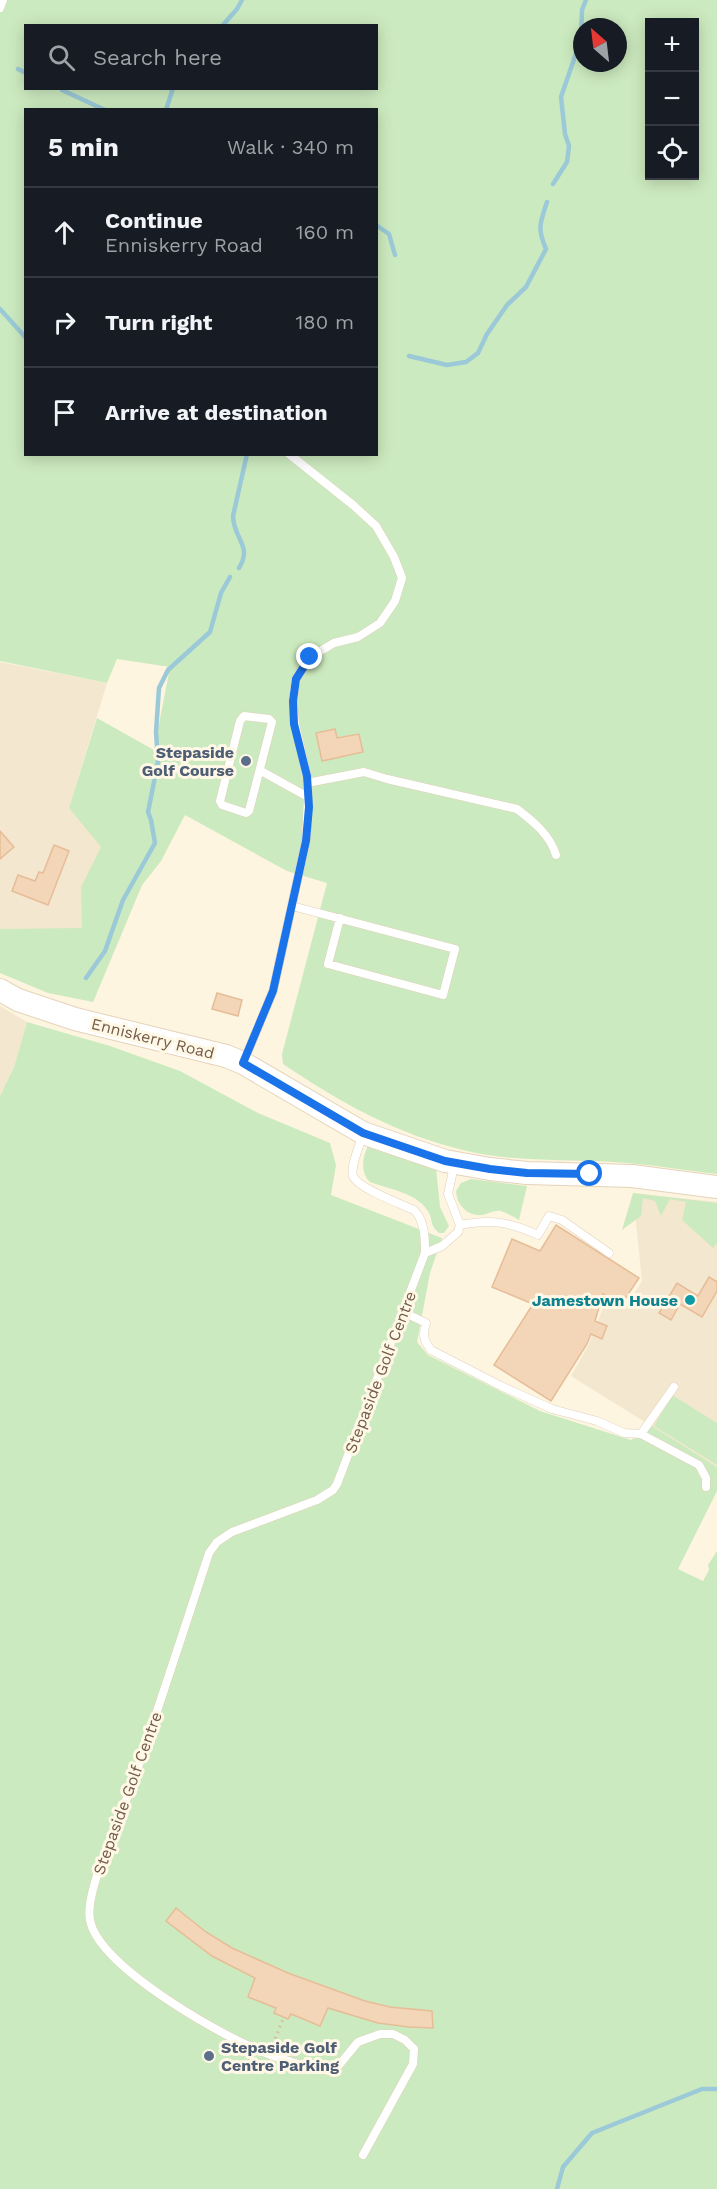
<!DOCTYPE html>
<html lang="en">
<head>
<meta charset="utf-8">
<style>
	body { margin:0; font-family:"Work Sans",sans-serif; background:#242831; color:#f1f3f6 }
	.controls { position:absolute; right:18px; top:18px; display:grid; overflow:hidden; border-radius:0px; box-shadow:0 3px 15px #0003 }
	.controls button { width:54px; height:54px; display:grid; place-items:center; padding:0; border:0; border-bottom:2px solid #363941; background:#171b24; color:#f1f3f6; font:30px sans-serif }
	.compass { position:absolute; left:573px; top:18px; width:54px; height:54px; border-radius:50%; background:#171b24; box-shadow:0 3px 15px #0003; rotate:332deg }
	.stop { position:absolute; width:18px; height:18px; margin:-14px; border:4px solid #1a73e8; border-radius:50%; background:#fff }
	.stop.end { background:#1a73e8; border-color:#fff; box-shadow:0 2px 6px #0008 }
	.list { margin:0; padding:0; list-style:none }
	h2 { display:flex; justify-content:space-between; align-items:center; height:78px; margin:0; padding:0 24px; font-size:26px }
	h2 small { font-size:20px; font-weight:400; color:#9ea1a6 }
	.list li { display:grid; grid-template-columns:39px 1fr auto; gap:18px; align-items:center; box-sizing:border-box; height:90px; padding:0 24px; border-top:2px solid #363941 }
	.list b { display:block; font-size:22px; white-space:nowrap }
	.list p { margin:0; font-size:20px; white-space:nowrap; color:#9ea1a6 }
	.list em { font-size:20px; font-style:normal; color:#9ea1a6 }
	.icon { flex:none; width:33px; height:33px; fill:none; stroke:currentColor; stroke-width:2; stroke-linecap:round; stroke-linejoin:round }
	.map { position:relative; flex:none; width:717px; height:2189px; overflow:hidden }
	.search { position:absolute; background:#171b24; box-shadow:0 3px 15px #0003; left:24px; top:24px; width:354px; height:66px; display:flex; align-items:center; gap:15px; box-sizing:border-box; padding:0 21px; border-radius:0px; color:#9ea1a6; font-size:22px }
	.panel { position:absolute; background:#171b24; box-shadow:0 3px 15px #0003; left:24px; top:108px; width:354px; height:348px; border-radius:0px }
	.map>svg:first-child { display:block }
	.residential { fill:#f4e7cf }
	.green { fill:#cceabf; fill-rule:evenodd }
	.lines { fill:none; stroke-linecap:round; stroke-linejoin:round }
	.stream { stroke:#9bc9d8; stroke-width:4.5 }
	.building { fill:#f3d5b7; stroke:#e6bd97; stroke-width:1.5 }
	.lane-casing { stroke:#e1d1bc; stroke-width:9 }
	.secondary-casing { stroke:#e6d3ba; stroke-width:24 }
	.path { stroke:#d7b89b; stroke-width:3; stroke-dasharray:1.5 4.5; stroke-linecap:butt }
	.lane { stroke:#fff; stroke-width:8 }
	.secondary { stroke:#fff; stroke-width:22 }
	.route { stroke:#1a73e8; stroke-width:8 }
	.service-dot { fill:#5c6f8a; stroke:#fff8e7; stroke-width:2 }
	.culture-dot { fill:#0f9aa8; stroke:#fff8e7; stroke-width:2 }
	.labels { text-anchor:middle; stroke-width:6; stroke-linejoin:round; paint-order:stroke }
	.service-label { font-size:16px; font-weight:bold; fill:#4e5e75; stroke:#fff8e7; text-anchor:end }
	.street-label { font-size:16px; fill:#745c47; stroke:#fff8e7 }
	.culture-label { font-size:16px; font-weight:bold; fill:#0d838f; stroke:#fff8e7; text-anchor:end }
</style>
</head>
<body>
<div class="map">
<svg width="717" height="2189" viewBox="0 0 717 2189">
	<rect width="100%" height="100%" fill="#fdf5e0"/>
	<!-- residential -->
	<path class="residential" d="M0,662L107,683L69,808L161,861L142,885L93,1002L0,968Z
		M0,1006L27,1022L14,1067L0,1096Z
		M633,1193L717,1202V1467L571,1376L588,1346L607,1298L625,1309L642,1281Z"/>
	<!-- green -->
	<path class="green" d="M0,0H717V1174C682,1170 648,1164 613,1162C565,1159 514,1162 467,1151C398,1135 341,1103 283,1064L282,1054L327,883L287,871L185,815L161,861L142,885L93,1002L48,993L0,973V929L82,928L81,887L101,847L69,808L97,718L154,750L170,667L117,659L107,683L0,661ZM650,22H694V176H650ZM26,26H376V88H26ZM582,27H618V63H582ZM26,110H376V454H26Z
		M27,1022L110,1046L180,1071L258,1113L330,1143L336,1165L331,1195L442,1238L430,1273L417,1342L428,1355L540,1411L631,1440L652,1426L717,1467V1491L678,1569L703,1581L709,1570L708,1565L717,1551V2189H0V1096L14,1067Z
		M369,1144L436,1168L440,1207L449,1226L444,1233H439C430,1225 433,1222 429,1213C419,1193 388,1189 370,1182C360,1172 362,1157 369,1144Z
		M471,1179L527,1186L519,1220C514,1217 507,1213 501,1211C494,1210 488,1214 482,1215C467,1216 457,1205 456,1191L461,1183Z
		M633,1193L717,1203V1243L713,1248L682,1220L686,1202L670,1199L661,1216L655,1201L643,1198L641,1216L622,1230Z
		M672,1395L717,1423V1465L654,1426Z"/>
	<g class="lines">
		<!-- stream -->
		<path class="stream" d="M222,26L237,9L242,0
			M18,69L26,73
			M62,90L105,110
			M166,110L173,88
			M553,184L567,162L569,146L565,134L561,97L581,39L582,10L586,0
			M376,225L389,234L395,255
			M0,309L26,338
			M409,356L447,365L466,362L478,353L487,334L507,305L526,287L546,249C537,228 540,223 547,202
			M239,568C253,546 233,538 233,516L247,454
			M86,978L105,951L123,900L155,843L151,820L148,812L158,762L156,732L159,688L168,670L210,632L221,593L230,577
			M557,2189L563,2167L592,2133L702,2089H717"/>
	</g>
	<!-- building -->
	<path class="building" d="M335,729L337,738L359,734L363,752L322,761L316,733Z
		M0,831L14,847L0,859Z
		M54,845L69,851L48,905L12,891L18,875L35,881L39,872L43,873Z
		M217,993L242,1000L238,1016L212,1009Z
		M556,1225L639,1278L621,1305L603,1294L595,1321L607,1326L602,1339L591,1334L587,1344L551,1401L494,1365L533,1304L492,1287L512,1239L540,1251Z
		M709,1277L717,1282V1291L702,1317L680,1304L671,1320L659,1313L677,1283L698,1296Z
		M176,1908L206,1932L232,1948L288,1973L365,2001L390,2007L432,2011L433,2028L409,2027L378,2023L328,2008L320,2026L291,2014L288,2019L274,2013L276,2008L248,1997L255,1978L212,1956L166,1921Z"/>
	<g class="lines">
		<!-- lane casing -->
		<g class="lane-casing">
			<path id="lane" d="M0,8L3,0
				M244,716L269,719L272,722L249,811L246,813L222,805L220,801L240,721Z
				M261,771L308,797
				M307,783L364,772L387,779L517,809C534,822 550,835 556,855
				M292,906L455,949L443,995L328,964L340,918
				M244,1061L273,991L306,841L308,797L307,776L295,724L293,701L296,679L310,657L334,643L358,637L380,623L395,601L402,578L394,557L376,526L353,505L289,454
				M460,1225C491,1219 510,1222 538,1235L549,1216L562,1220L609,1253
				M425,1253L442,1246L458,1232L460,1225L448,1194L454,1166
				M403,1312L426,1323C422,1335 424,1341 431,1350L501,1386L552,1409L597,1421L624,1433L641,1434L674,1387
				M641,1434L699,1465L706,1478V1487
				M363,2155L413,2064L414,2049L405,2040L393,2034H380L358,2042L335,2070L330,2071C304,2067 279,2059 256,2049C215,2032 98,1965 90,1920C84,1891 122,1814 133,1782C159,1706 184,1630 209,1553L217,1542L232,1532L317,1500L333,1490L337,1484L425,1253C425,1238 425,1221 414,1210C401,1204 357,1188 353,1176C350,1167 360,1144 363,1135"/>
		</g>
		<!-- secondary casing -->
		<g class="secondary-casing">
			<path id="secondary" d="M0,990L18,1000L75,1019L226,1056L243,1063L363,1133L445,1161L490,1169L527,1173L632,1176L717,1187"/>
		</g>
		<!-- path -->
		<path class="path" d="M273,2044L283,2019"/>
		<!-- lane -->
		<use href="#lane" class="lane"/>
		<!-- secondary -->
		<use href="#secondary" class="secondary"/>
	</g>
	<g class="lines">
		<!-- route -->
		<path class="route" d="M310,657L296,679L293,701L294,724L307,776L309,807L306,841L273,991L243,1063L363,1133L445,1161L490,1169L527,1173L590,1174"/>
	</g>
	<!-- markers -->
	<g class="service-dot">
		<circle cx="246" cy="761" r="6"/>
		<circle cx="209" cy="2056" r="6"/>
	</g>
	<circle class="culture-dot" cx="690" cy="1300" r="6"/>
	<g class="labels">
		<!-- service labels -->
		<g class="service-label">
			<text x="234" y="758">Stepaside<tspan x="234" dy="18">Golf Course</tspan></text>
			<text x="221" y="2053" text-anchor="start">Stepaside Golf<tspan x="221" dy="18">Centre Parking</tspan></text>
		</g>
		<!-- street labels -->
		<g class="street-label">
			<text transform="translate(153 1038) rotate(14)" y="6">Enniskerry Road</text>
			<text transform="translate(380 1372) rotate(-69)" y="6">Stepaside Golf Centre</text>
			<text transform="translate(127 1793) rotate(-70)" y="6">Stepaside Golf Centre</text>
		</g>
		<!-- culture labels -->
		<g class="culture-label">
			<text x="678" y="1306">Jamestown House</text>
		</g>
	</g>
</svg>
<div class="controls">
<button>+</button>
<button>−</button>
<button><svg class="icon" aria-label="locate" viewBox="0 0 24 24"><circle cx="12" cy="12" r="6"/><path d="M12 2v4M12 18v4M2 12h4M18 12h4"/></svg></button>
</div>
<svg class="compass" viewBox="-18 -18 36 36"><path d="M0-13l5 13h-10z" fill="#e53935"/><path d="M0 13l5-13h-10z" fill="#9ea1a6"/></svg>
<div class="stop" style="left:590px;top:1174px"></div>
<div class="stop end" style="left:310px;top:657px"></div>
<div class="search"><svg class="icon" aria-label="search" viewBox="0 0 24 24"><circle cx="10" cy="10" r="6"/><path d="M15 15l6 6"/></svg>Search here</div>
<section class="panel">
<h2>5 min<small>Walk · 340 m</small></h2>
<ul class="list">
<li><svg class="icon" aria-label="ahead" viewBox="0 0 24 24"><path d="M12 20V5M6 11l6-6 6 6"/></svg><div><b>Continue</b><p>Enniskerry Road</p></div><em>160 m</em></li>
<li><svg class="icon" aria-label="right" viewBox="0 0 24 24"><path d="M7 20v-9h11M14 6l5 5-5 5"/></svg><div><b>Turn right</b></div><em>180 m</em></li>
<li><svg class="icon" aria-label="arrive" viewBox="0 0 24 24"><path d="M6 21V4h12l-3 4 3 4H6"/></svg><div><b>Arrive at destination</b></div></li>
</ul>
</section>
</div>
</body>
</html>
